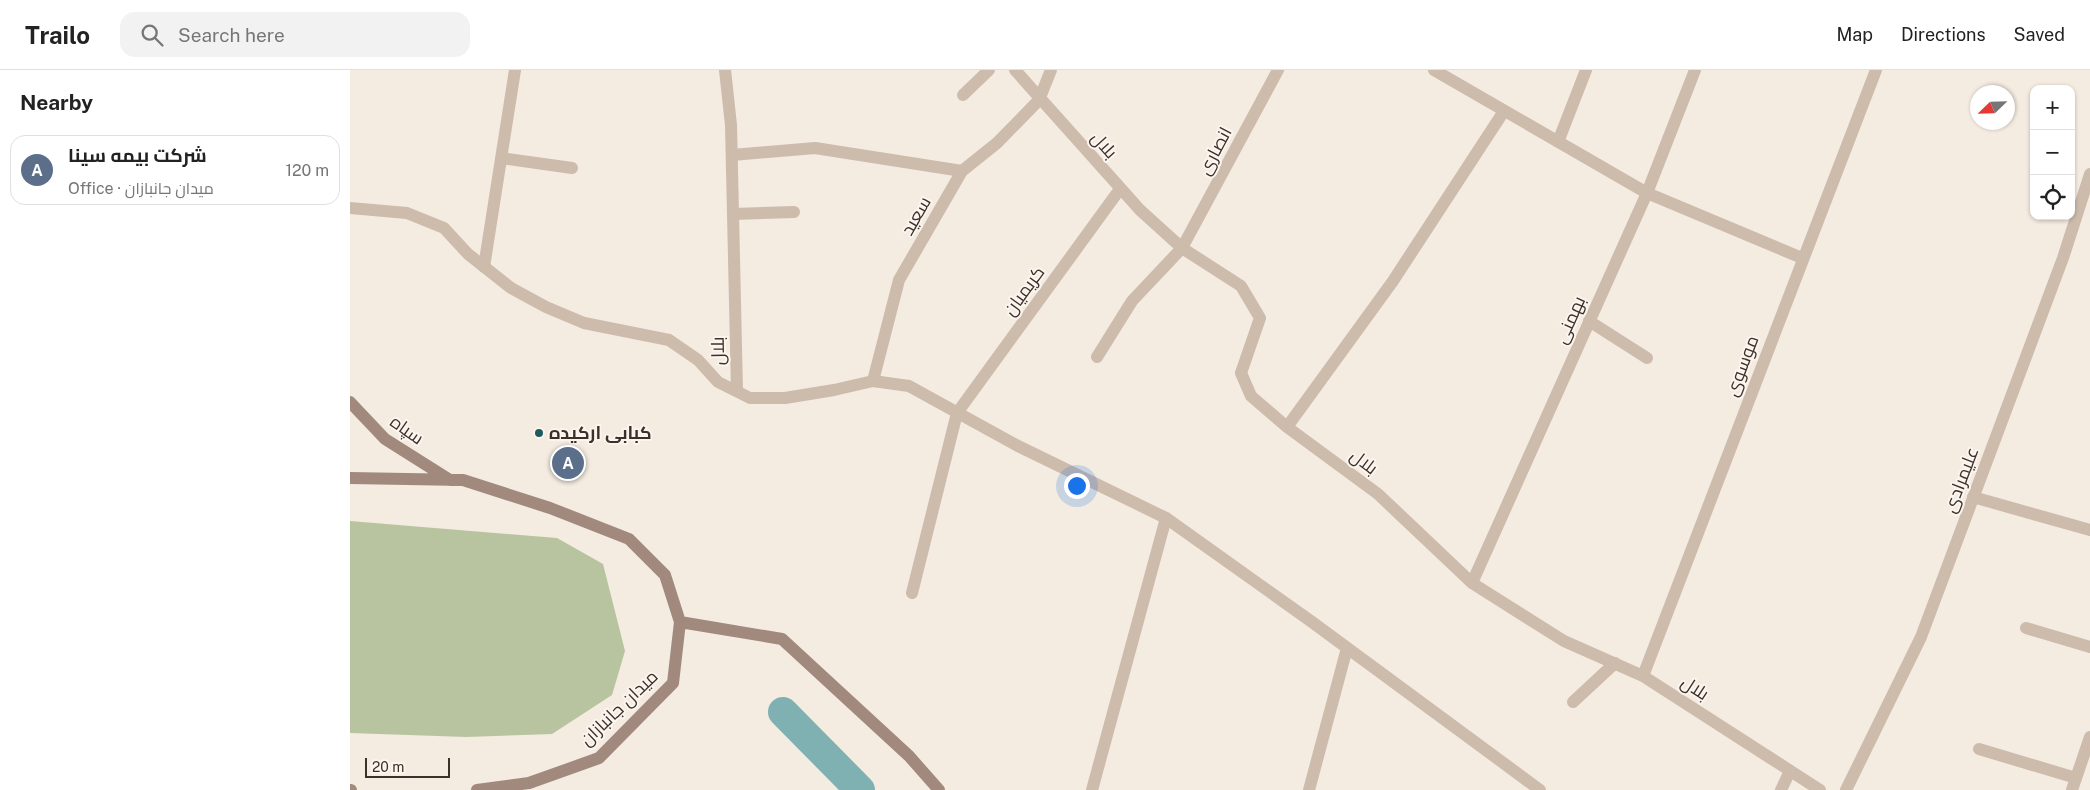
<!DOCTYPE html>
<html lang="en">
<head>
<meta charset="utf-8">
<style>
	body { margin:0; font-family:"Public Sans",Cairo,sans-serif; background:#f2f2f2; color:#222 }
	.controls { position:absolute; right:15px; top:15px; display:grid; overflow:hidden; border-radius:10px; box-shadow:0 1px 4px #0004 }
	.controls button { width:45px; height:45px; display:grid; place-items:center; padding:0; border:0; border-bottom:1px solid #e0e0e0; background:#fff; color:#222; font:25px sans-serif }
	.compass { position:absolute; left:1620px; top:15px; width:45px; height:45px; border-radius:50%; background:#fff; box-shadow:0 1px 4px #0004; rotate:247deg }
	.scale { position:absolute; left:15px; bottom:12px; width:85px; box-sizing:border-box; padding-left:5px; border:2px solid #3b302b; border-top:0; font-size:14px; line-height:18px; white-space:nowrap; color:#3b302b; -webkit-text-stroke:4px #fbf5ee; paint-order:stroke }
	.you { position:absolute; left:726px; top:415px; width:18px; height:18px; margin:-12px; border:4px solid #fff; border-radius:50%; background:#1a73e8; box-shadow:0 0 0 8px #1a73e833 }
	.badge { display:grid; place-items:center; width:32px; height:32px; border-radius:50%; background:#111827; color:#fff; font-size:16px; font-weight:700 }
	.pin { position:absolute; translate:-50% -50%; border:2px solid #fff; box-shadow:0 1px 5px #0006 }
	.list { margin:0; padding:0; list-style:none }
	h2 { display:flex; justify-content:space-between; align-items:center; height:65px; margin:0; padding:0 20px; font-size:21px }
	h2 small { font-size:16px; font-weight:400; color:#767676 }
	.list li { display:grid; grid-template-columns:32px 1fr auto; gap:15px; align-items:center; box-sizing:border-box; height:70px; margin:0 10px 10px; padding:0 10px; border:1px solid #e0e0e0; border-radius:15px }
	.list b { display:block; font-size:19px; white-space:nowrap }
	.list p { margin:0; font-size:16px; white-space:nowrap; color:#767676 }
	.list em { font-size:16px; font-style:normal; color:#767676 }
	.icon { flex:none; width:28px; height:28px; fill:none; stroke:currentColor; stroke-width:2; stroke-linecap:round; stroke-linejoin:round }
	.map { position:relative; flex:none; width:1740px; height:720px; overflow:hidden }
	header { display:flex; align-items:center; gap:30px; box-sizing:border-box; height:70px; padding:0 25px; background:#fff; border-bottom:1px solid #e0e0e0 }
	header strong { font-size:24px }
	nav { display:flex; gap:28px; margin-inline-start:auto; font-size:18px }
	.search { width:350px; height:45px; background:#f2f2f2; display:flex; align-items:center; gap:12px; box-sizing:border-box; padding:0 18px; border-radius:15px; color:#767676; font-size:19px }
	main { display:flex }
	aside { flex:1; background:#fff }
	.map>svg:first-child { display:block }
	.green { fill:#b8c4a0 }
	.lines { fill:none; stroke-linecap:round; stroke-linejoin:round }
	.canal { stroke:#7fb0b2; stroke-width:30 }
	.service { stroke:#cdbbac; stroke-width:12 }
	.minor { stroke:#cdbbac; stroke-width:12 }
	.secondary { stroke:#a18a7d; stroke-width:12 }
	.poi-dot { fill:#1f5a5e; stroke:#fbf5ee; stroke-width:2 }
	.labels { text-anchor:middle; stroke-width:4; stroke-linejoin:round; paint-order:stroke }
	.street-label { font-size:18px; fill:#3b302b; stroke:#fbf5ee }
	.poi-label { font-size:18px; font-weight:bold; fill:#3b302b; stroke:#fbf5ee; text-anchor:start }
</style>
</head>
<body>
<header>
<strong>Trailo</strong>
<div class="search"><svg class="icon" aria-label="search" viewBox="0 0 24 24"><circle cx="10" cy="10" r="6"/><path d="M15 15l6 6"/></svg>Search here</div>
<nav><a>Map</a><a>Directions</a><a>Saved</a></nav>
</header>
<main>
<aside>
<h2>Nearby<small></small></h2>
<ul class="list">
<li><span class="badge" style="background:#5c6f8a">A</span><div><b>شرکت بیمه سینا</b><p>Office · میدان جانبازان</p></div><em>120 m</em></li>
</ul>
</aside>
<div class="map">
<svg width="1740" height="720" viewBox="0 0 1740 720">
	<rect width="100%" height="100%" fill="#f4ebe1"/>
	<!-- green -->
	<path class="green" d="M0,451L207,468L253,494L275,581L262,625L202,664L116,667L0,663Z"/>
	<g class="lines">
		<!-- canal -->
		<path class="canal" d="M433,642L510,720"/>
		<!-- service -->
		<path class="service" d="M613,25L639,0
			M382,85L465,78L612,101
			M151,88L222,98
			M383,144L444,142
			M134,197L165,0
			M1239,251L1297,288
			M747,287L782,231L832,178
			M1623,427L1740,460
			M562,523L607,343
			M1676,558L1740,577
			M1223,632L1265,593
			M1629,679L1726,708
			M742,720L816,448
			M959,720L997,578
			M1431,720L1440,701"/>
		<!-- minor -->
		<path class="minor" d="M375,0L381,55L387,321
			M665,0L790,140L832,178L891,216L910,248L891,303L901,326L937,357L1028,424L1122,513L1214,571L1293,606L1470,720
			M1084,0L1297,123L1452,188
			M1208,72L1236,0
			M0,138L57,143L94,158L118,184L161,218L196,237L234,253L319,270L348,290L368,312L400,328H435L484,320L523,311L559,316L668,376L816,448L962,552L1190,720
			M832,178L928,0
			M523,311L549,210L612,101L647,73L689,30L701,0
			M607,343L770,119
			M937,357L1043,211L1154,41
			M1122,513L1297,123L1345,0
			M1293,606L1526,0
			M1496,720L1571,567L1713,188L1740,104
			M1722,720L1740,667"/>
		<!-- secondary -->
		<path class="secondary" d="M0,332L35,369L100,410
			M0,408L113,410L200,438L279,469L315,505L330,552L323,613L249,688L179,713L127,720
			M330,552L432,569L559,686L589,720
			M0,720H1"/>
	</g>
	<!-- markers -->
	<circle class="poi-dot" cx="189" cy="363" r="5"/>
	<g class="labels">
		<!-- street labels -->
		<g class="street-label">
			<text transform="translate(754 75) rotate(48)" y="6">بلال</text>
			<text transform="translate(865 81) rotate(-62)" y="6">انصاری</text>
			<text transform="translate(566 146) rotate(-60)" y="6">سعید</text>
			<text transform="translate(674 221) rotate(-54)" y="6">کریمیان</text>
			<text transform="translate(1220 250) rotate(-66)" y="6">بهمنی</text>
			<text transform="translate(368 281) rotate(-91)" y="6">بلال</text>
			<text transform="translate(1392 296) rotate(-69)" y="6">موسوی</text>
			<text transform="translate(57 360) rotate(35)" y="6">سپاه</text>
			<text transform="translate(1014 392) rotate(37)" y="6">بلال</text>
			<text transform="translate(1611 410) rotate(-69)" y="6">علیمرادی</text>
			<text transform="translate(1345 618) rotate(33)" y="6">بلال</text>
			<text transform="translate(269 638) rotate(-44)" y="6">میدان جانبازان</text>
		</g>
		<!-- poi labels -->
		<g class="poi-label">
			<text x="199" y="369">کبابی ارکیده</text>
		</g>
	</g>
</svg>
<div class="controls">
<button>+</button>
<button>−</button>
<button><svg class="icon" aria-label="locate" viewBox="0 0 24 24"><circle cx="12" cy="12" r="6"/><path d="M12 2v4M12 18v4M2 12h4M18 12h4"/></svg></button>
</div>
<svg class="compass" viewBox="-18 -18 36 36"><path d="M0-13l5 13h-10z" fill="#e53935"/><path d="M0 13l5-13h-10z" fill="#767676"/></svg>
<div class="scale">20 m</div>
<div class="you"></div>
<div class="pin badge" style="left:218px;top:393px;background:#5c6f8a">A</div>
</div>
</main>
</body>
</html>
